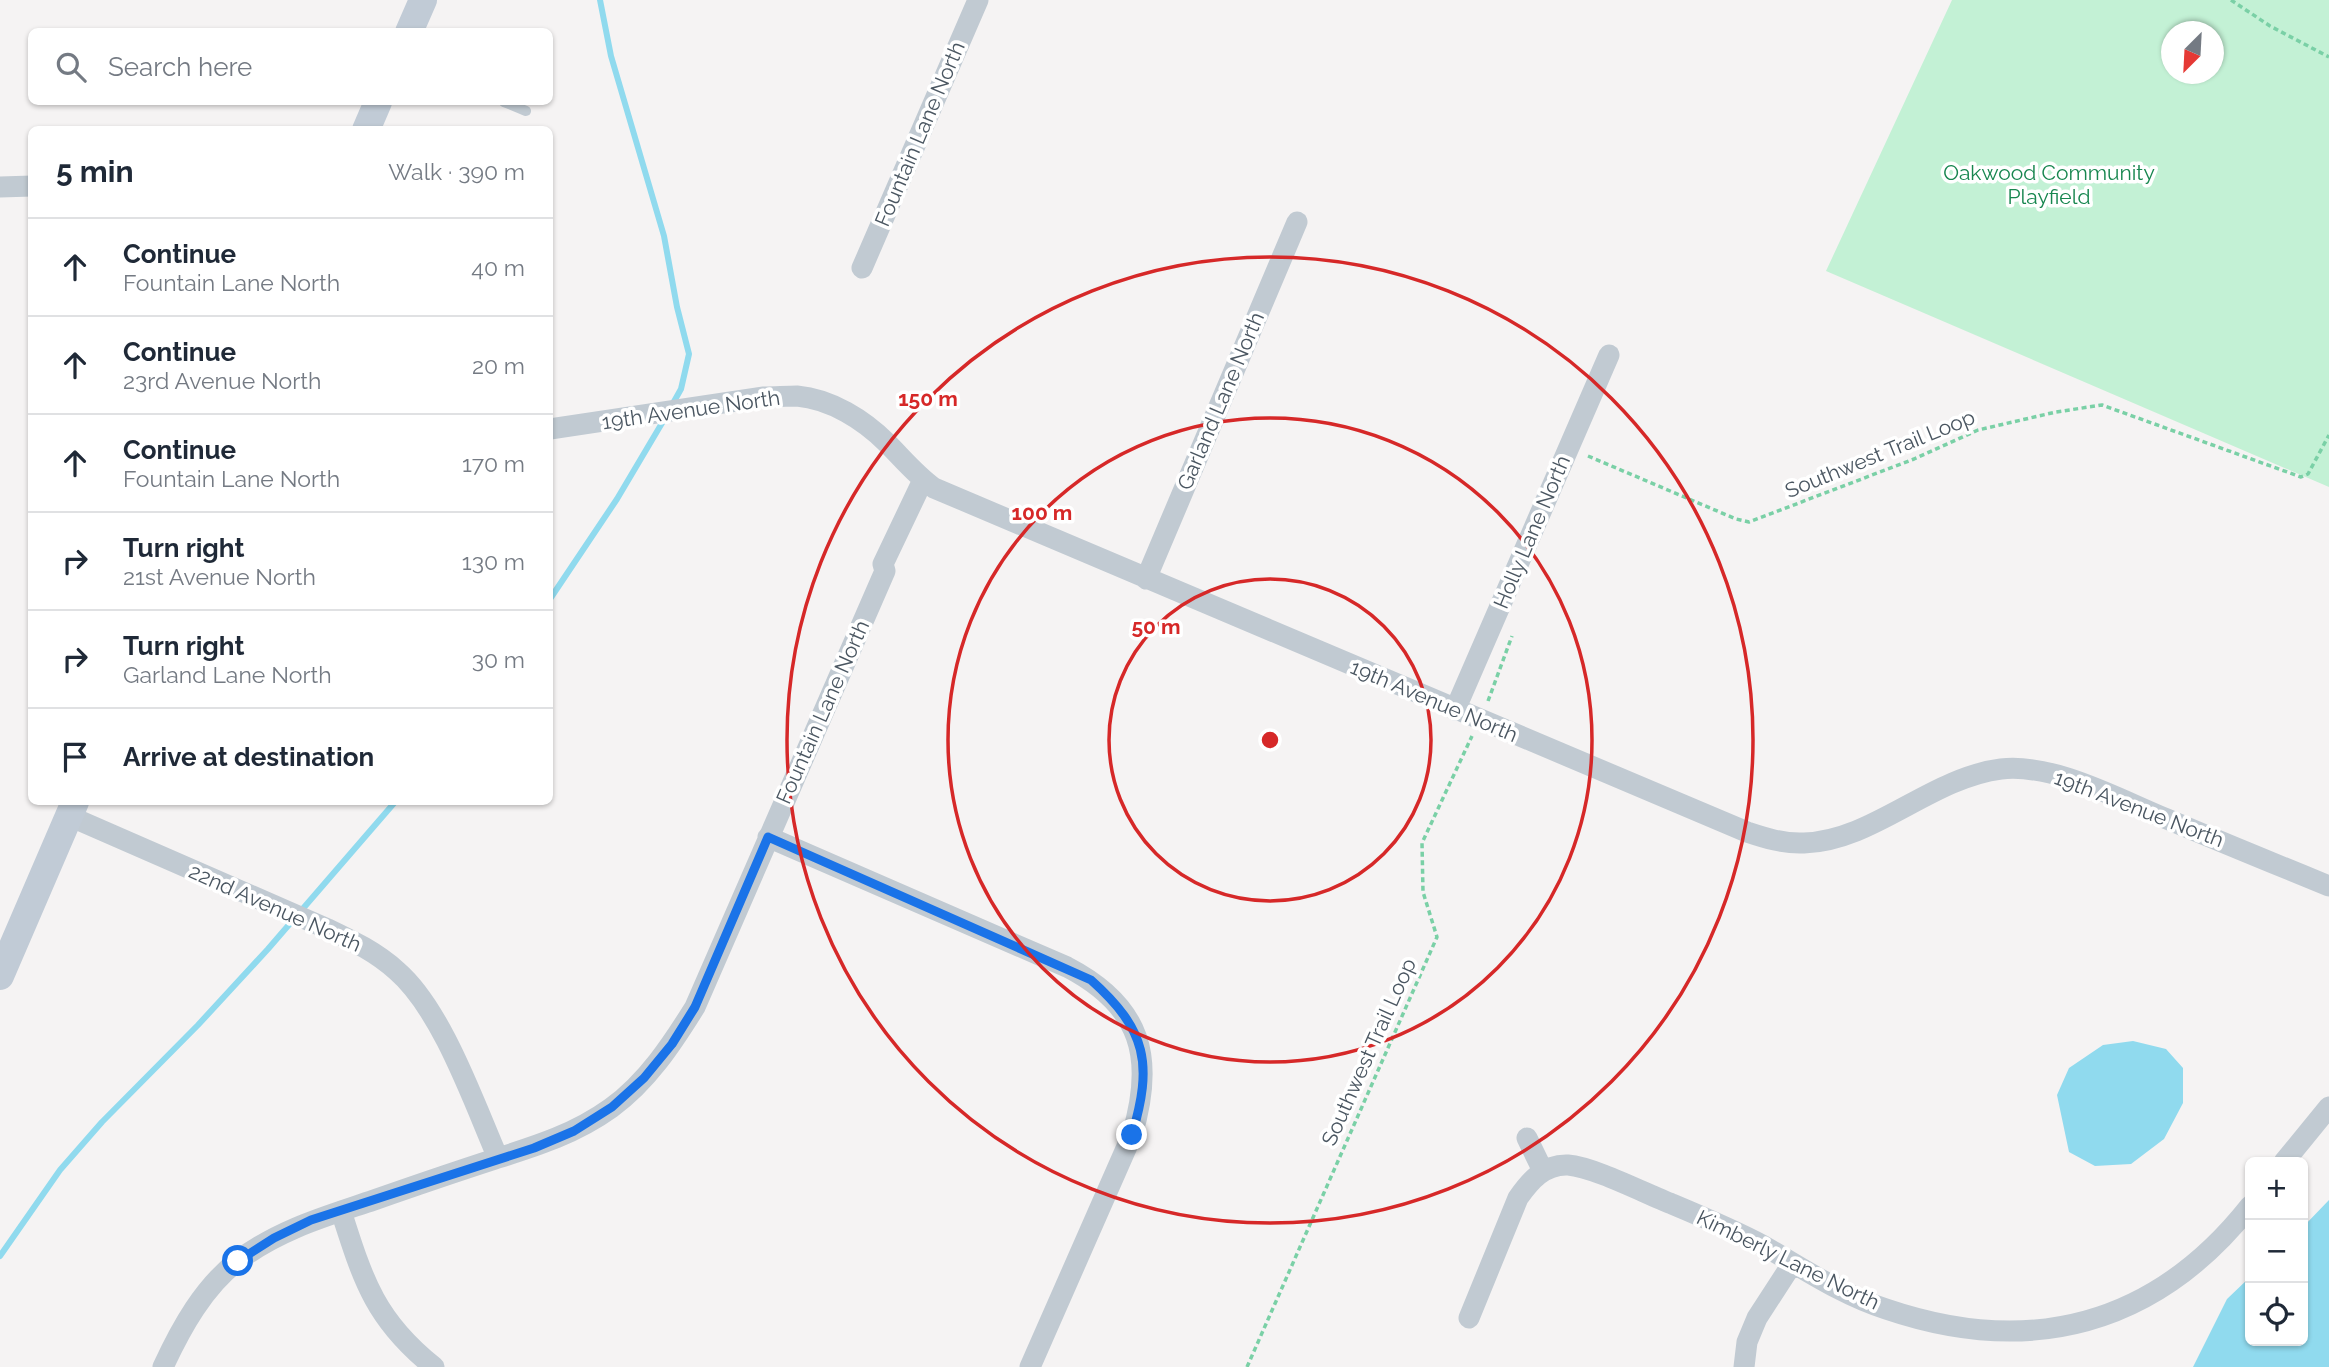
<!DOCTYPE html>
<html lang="en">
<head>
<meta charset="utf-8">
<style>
	body { margin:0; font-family:Raleway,sans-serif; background:#f2f2f3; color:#1f2937 }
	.controls { position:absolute; right:21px; bottom:21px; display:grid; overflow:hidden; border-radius:10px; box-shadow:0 2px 5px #0004 }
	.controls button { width:63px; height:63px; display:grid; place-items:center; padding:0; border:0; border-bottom:2px solid #e0e1e3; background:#fff; color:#1f2937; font:35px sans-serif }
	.compass { position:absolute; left:2161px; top:21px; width:63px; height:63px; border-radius:50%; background:#fff; box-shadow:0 2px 5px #0004; rotate:204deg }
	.stop { position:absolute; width:21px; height:21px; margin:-16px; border:5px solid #1a73e8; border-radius:50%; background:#fff }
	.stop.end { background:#1a73e8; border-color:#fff; box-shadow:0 2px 7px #0008 }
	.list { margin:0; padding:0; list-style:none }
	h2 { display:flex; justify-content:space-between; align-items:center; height:91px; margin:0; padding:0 28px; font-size:30px }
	h2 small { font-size:23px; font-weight:400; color:#747a83 }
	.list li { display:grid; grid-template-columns:46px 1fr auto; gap:21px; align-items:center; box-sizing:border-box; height:98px; padding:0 28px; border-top:2px solid #e0e1e3 }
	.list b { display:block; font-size:26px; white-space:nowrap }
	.list p { margin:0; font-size:23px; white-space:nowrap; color:#747a83 }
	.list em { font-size:23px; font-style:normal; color:#747a83 }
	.icon { flex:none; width:38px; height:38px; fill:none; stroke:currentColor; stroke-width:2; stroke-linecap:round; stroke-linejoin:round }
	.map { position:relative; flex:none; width:2329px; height:1367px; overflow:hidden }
	.search { position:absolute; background:#fff; box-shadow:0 2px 5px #0004; left:28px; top:28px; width:525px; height:77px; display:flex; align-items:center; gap:18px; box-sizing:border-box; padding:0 24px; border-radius:10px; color:#747a83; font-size:26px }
	.panel { position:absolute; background:#fff; box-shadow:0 2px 5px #0004; left:28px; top:126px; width:525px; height:679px; border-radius:10px }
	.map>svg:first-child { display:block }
	.green { fill:#c3f1d5; fill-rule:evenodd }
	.water { fill:#90daee }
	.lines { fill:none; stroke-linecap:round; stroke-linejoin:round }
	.stream { stroke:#90daee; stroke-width:6 }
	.path { stroke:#7ad0a6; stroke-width:3.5; stroke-dasharray:5 3.5; stroke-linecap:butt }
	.lane { stroke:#c1cad2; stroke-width:10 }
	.street { stroke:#c1cad2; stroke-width:21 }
	.secondary { stroke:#c1cbd6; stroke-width:28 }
	.route { stroke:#1a73e8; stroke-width:9 }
	.ring { fill:none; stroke:#d62828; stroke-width:3.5 }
	.labels { text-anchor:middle; stroke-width:7; stroke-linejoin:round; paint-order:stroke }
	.street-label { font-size:21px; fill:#4a5661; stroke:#fff }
	.park-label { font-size:21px; fill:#17864f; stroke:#fff }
	.centre { fill:#d62828; stroke:#fff; stroke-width:3.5 }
	.ring-label { font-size:21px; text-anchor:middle; font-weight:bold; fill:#d62828; stroke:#fff; stroke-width:7; stroke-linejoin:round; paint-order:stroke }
</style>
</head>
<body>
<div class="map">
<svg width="2329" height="1367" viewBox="0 0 2329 1367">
	<rect width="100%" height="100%" fill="#f5f3f3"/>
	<!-- green -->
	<path class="green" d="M1952,0H2329V487L1826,271ZM2172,32H2214V74H2172Z"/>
	<!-- water -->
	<path class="water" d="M2133,1041L2166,1049L2183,1068V1103L2164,1139L2131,1164L2095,1166L2069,1152L2057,1095L2069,1068L2103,1045Z
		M2329,1200V1367H2193L2227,1299L2250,1277V1341H2303V1227Z"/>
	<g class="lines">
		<!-- stream -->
		<path class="stream" d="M600,0L611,56L664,236L677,307L689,354L681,389L672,405
			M550,599L617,499L665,418
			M0,1256L60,1170L102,1122L198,1025L268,949L395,802"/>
		<!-- path -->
		<path class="path" d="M2231,0L2270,26L2329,57
			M1588,456L1736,519L1749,522L1914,459L1978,430L2056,412L2102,405L2301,477L2308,474L2329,435
			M1488,701L1512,636
			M1247,1367L1437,937L1423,892L1422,843L1472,736"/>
		<!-- lane -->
		<path class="lane" d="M504,102L526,111"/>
		<!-- street -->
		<path class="street" d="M0,187L32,186
			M862,268L978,0
			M550,429L764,397C775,397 786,396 797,396C831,399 864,420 887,443C903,459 916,475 934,488L1747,832C1765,838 1784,844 1804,843C1873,841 1930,778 2001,769C2054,763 2118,799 2167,819C2221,842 2275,864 2329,886
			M1146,579L1297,222
			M1455,710L1609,355
			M69,816L328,929C353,941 376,952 397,971C442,1010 474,1103 498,1158
			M768,837L1067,967C1142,1006 1155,1058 1132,1135L1030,1367
			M1527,1138L1543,1171
			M2284,1162L2329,1107
			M341,1211C363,1280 375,1320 434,1367
			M1469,1318L1518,1198C1530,1181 1544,1164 1568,1165C1594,1167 1646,1194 1672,1204C1703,1217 1734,1230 1764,1246C1804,1269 1842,1295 1886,1309C2030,1358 2155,1326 2250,1206
			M163,1367C181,1328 204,1286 239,1260C280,1229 327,1216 374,1200C414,1186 455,1172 495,1159C536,1146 575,1134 611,1108C647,1082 672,1044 695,1007L885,571L883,564L923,480
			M1744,1367L1747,1342L1757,1318L1792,1264"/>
		<!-- secondary -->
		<path class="secondary" d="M409,32L423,0
			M366,130L378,102
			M0,976L75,802"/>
	</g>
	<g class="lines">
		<!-- route -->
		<path class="route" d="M238,1261L274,1238L311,1220L534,1148L574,1131L612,1107L644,1078L672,1044L695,1007L768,837L1091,980C1147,1030 1153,1064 1132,1135"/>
	</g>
	<!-- distance rings -->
	<g class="ring">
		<circle cx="1270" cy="740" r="161"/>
		<circle cx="1270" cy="740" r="322"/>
		<circle cx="1270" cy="740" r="483"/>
	</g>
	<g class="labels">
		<!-- street labels -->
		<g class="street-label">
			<text transform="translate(920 134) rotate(-67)" y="7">Fountain Lane North</text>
			<text transform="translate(1221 401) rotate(-67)" y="7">Garland Lane North</text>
			<text transform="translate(691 410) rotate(-8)" y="7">19th Avenue North</text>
			<text transform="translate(1880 454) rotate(-22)" y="7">Southwest Trail Loop</text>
			<text transform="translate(1532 532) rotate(-67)" y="7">Holly Lane North</text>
			<text transform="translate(1434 701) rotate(23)" y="7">19th Avenue North</text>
			<text transform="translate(823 712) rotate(-66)" y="7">Fountain Lane North</text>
			<text transform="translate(2139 809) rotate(21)" y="7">19th Avenue North</text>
			<text transform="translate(275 908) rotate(24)" y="7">22nd Avenue North</text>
			<text transform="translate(1369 1052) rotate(-66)" y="7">Southwest Trail Loop</text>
			<text transform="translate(1788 1260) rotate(26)" y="7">Kimberly Lane North</text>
		</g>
		<!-- park labels -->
		<g class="park-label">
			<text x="2049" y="180">Oakwood Community<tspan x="2049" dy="24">Playfield</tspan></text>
		</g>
	</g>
	<circle cx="1270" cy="740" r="10" class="centre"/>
	<g class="ring-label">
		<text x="928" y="406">150 m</text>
		<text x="1042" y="520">100 m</text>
		<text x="1156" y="634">50 m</text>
	</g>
</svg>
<div class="controls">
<button>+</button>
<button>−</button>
<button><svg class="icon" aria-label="locate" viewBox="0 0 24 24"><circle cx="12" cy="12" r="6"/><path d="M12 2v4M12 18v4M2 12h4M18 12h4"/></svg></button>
</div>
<svg class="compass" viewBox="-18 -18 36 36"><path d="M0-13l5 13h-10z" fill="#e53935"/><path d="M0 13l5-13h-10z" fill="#747a83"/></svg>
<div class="stop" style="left:238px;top:1261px"></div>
<div class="stop end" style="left:1132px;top:1135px"></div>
<div class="search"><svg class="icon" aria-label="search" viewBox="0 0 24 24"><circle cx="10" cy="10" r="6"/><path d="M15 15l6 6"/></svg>Search here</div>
<section class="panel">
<h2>5 min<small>Walk · 390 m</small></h2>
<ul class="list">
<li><svg class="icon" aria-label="ahead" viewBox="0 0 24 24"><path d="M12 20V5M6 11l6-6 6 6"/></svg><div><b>Continue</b><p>Fountain Lane North</p></div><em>40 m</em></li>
<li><svg class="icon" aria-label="ahead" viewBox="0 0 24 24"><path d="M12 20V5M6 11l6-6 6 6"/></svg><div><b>Continue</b><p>23rd Avenue North</p></div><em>20 m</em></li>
<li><svg class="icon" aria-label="ahead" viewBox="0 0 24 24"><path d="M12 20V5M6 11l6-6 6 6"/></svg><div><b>Continue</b><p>Fountain Lane North</p></div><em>170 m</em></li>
<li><svg class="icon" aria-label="right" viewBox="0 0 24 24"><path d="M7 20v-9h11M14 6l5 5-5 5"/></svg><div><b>Turn right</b><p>21st Avenue North</p></div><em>130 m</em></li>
<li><svg class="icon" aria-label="right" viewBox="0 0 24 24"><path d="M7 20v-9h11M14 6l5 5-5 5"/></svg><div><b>Turn right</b><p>Garland Lane North</p></div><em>30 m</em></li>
<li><svg class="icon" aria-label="arrive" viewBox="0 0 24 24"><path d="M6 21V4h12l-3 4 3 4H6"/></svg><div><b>Arrive at destination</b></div></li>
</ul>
</section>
</div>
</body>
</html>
